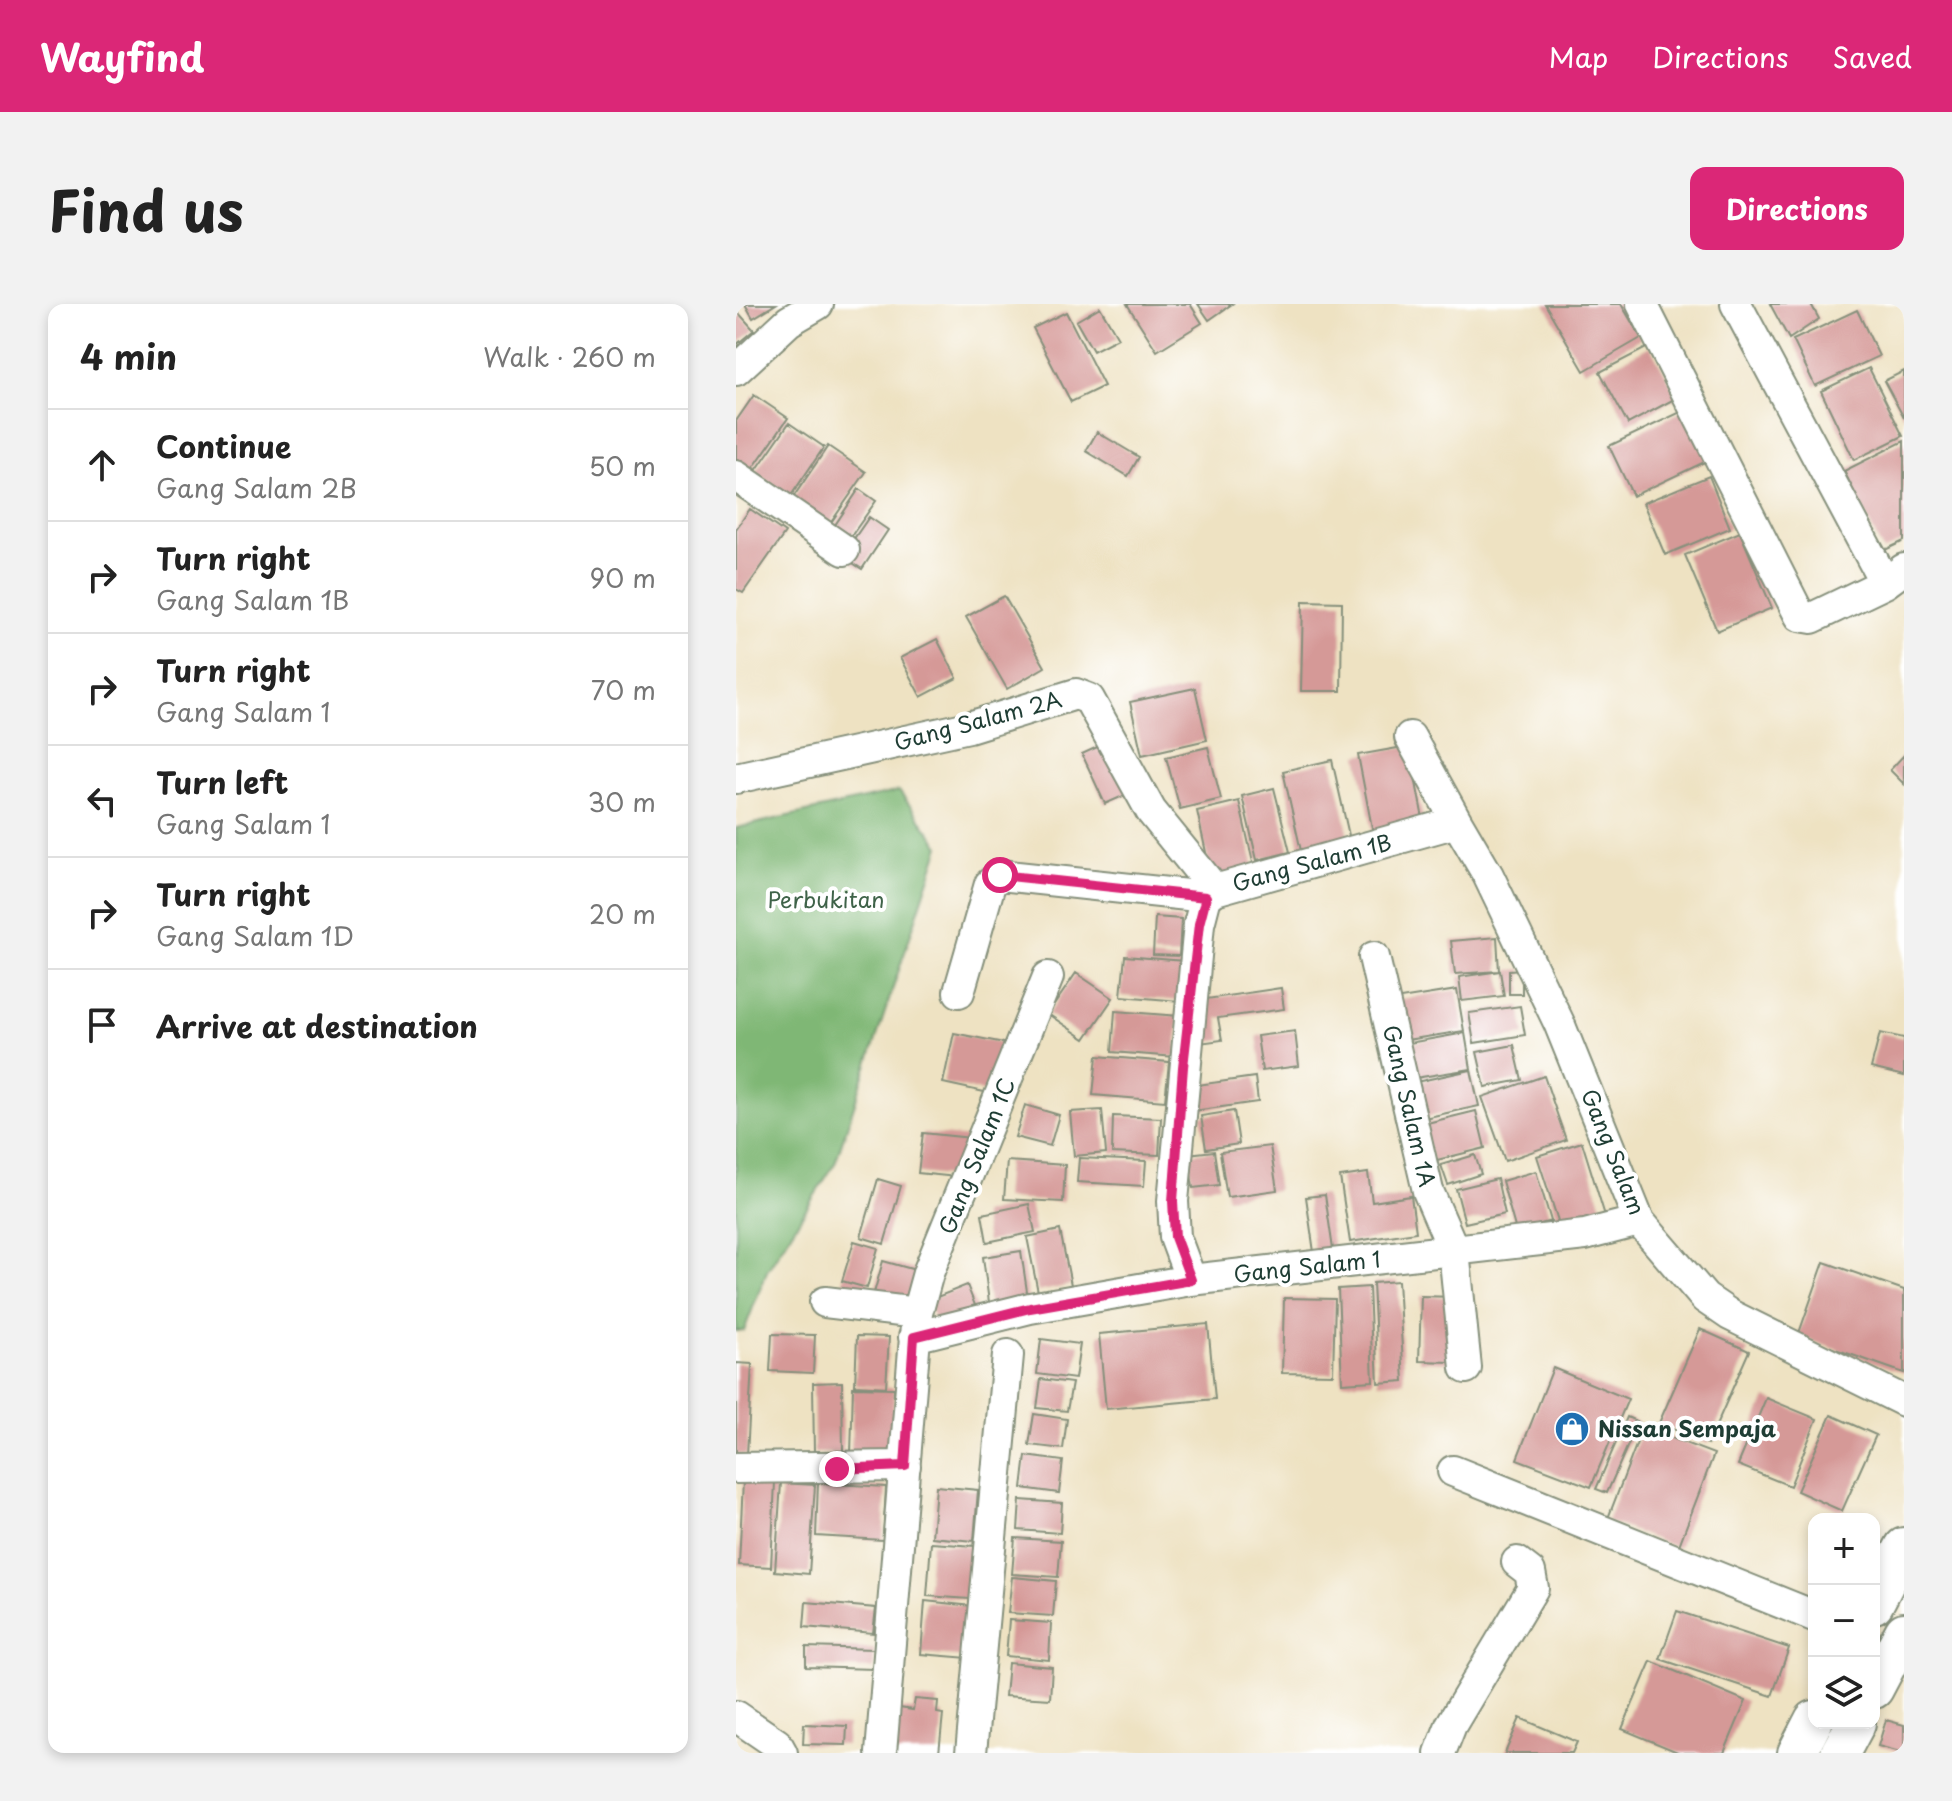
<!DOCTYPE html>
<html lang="en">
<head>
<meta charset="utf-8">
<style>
	body { margin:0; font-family:"Playpen Sans",sans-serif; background:#f2f2f2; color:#222 }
	.controls { position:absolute; right:24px; bottom:24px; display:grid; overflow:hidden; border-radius:16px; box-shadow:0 4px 12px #0003 }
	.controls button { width:72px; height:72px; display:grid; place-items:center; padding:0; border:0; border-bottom:2px solid #e0e0e0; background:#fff; color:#222; font:40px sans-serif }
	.stop { position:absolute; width:24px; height:24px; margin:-18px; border:6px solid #db2777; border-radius:50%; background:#fff }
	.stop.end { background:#db2777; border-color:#fff; box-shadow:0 2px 8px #0008 }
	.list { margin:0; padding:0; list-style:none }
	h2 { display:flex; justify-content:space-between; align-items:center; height:104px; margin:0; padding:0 32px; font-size:34px }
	h2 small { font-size:26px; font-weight:400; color:#767676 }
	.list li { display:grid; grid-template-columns:52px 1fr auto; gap:24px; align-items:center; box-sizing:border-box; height:112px; padding:0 32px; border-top:2px solid #e0e0e0 }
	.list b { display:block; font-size:30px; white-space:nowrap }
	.list p { margin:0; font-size:26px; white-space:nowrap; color:#767676 }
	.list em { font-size:26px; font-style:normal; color:#767676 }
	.icon { flex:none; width:44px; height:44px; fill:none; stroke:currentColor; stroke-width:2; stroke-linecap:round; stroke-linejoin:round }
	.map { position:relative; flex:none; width:1168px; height:1449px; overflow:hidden; border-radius:16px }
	header { display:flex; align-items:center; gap:48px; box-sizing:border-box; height:112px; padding:0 40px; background:#db2777; color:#fff }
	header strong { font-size:38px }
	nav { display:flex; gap:44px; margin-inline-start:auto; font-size:28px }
	.intro { display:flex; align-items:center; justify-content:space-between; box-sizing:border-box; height:192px; padding:0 48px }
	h1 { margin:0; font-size:56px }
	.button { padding:20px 36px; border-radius:16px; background:#db2777; color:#fff; font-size:28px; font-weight:700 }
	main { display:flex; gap:48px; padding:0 48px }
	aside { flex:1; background:#fff; border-radius:16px; box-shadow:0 4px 12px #0003 }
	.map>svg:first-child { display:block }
	.forest { fill:#7fb774; stroke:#4f7a54; stroke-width:2 }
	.building { fill:#d59997 }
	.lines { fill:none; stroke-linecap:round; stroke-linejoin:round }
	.minor-casing { stroke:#86907b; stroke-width:34 }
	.major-casing { stroke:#86907b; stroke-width:42 }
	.minor { stroke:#fff; stroke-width:30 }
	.major { stroke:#fff; stroke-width:38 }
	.route { stroke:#db2777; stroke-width:10 }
	.labels { text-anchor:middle; stroke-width:8; stroke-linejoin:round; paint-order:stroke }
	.street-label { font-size:22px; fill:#1f3d34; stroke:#fff }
	.park-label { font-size:22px; fill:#3f6349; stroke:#fff }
	.poi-label { font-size:22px; font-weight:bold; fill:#1f3d34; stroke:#fff; text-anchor:start }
</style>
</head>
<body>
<header>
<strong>Wayfind</strong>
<nav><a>Map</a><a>Directions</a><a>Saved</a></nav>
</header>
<div class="intro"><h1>Find us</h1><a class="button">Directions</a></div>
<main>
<aside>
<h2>4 min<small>Walk · 260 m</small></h2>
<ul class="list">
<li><svg class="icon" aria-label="ahead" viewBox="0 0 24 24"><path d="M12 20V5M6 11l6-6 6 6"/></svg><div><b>Continue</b><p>Gang Salam 2B</p></div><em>50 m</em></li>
<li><svg class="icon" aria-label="right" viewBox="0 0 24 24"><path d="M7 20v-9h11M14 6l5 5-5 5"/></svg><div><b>Turn right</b><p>Gang Salam 1B</p></div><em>90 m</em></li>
<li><svg class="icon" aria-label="right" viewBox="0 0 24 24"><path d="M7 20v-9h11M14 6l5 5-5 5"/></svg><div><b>Turn right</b><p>Gang Salam 1</p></div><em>70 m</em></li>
<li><svg class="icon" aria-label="left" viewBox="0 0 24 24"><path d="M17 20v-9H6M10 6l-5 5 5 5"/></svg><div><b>Turn left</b><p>Gang Salam 1</p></div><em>30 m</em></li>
<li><svg class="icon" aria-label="right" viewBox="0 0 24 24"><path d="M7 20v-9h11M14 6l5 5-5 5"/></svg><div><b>Turn right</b><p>Gang Salam 1D</p></div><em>20 m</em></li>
<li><svg class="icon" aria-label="arrive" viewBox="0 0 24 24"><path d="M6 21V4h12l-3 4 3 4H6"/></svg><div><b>Arrive at destination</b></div></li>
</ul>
</aside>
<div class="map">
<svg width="1168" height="1449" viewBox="0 0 1168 1449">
	<rect width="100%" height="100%" fill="#fff"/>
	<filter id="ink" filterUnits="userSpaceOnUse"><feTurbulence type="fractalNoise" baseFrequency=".0125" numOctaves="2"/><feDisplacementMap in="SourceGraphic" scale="16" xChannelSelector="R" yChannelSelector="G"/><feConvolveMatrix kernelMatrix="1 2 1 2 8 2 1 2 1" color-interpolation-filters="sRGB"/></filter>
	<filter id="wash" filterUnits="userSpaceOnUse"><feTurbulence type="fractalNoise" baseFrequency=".006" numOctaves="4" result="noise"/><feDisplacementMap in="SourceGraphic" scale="32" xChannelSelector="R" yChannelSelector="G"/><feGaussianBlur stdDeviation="1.8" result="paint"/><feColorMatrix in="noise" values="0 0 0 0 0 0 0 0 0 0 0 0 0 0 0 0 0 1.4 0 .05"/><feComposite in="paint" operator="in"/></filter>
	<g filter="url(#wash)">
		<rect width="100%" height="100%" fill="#eee2c2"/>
		<!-- forest -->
		<path class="forest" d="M163,487L204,542L99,859L31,967L8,1027H0V524Z"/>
		<g id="blocks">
			<!-- building -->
			<path class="building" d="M9,0H40L17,14Z
				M391,0H454L466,19L421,47Z
				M462,0H496L473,16Z
				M809,0H885L905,34L848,67Z
				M1034,0H1075L1083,15L1053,35Z
				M364,3L382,34L357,47L340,17Z
				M0,6L18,26L0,41Z
				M1121,6L1143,52L1079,82L1057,36Z
				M330,8L368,82L335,98L297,24Z
				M914,42L942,93L892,120L864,68Z
				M1133,64L1167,132L1118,156L1085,87Z
				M1168,67V114L1148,77Z
				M18,91L52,114L15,167L0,157V117Z
				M953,104L977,154L897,192L873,142Z
				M53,119L88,143L54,193L19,168Z
				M361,128L403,153L392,172L350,147Z
				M1168,137V237L1147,247L1108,167Z
				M92,142L130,168L89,227L52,201Z
				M973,172L994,224L929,251L907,199Z
				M123,185L140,197L113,235L97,224Z
				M14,205L49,229L7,289L0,285V225Z
				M133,213L152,226L126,265L106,252Z
				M1004,228L1036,304L981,327L949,251Z
				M268,292L309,363L271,385L230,313Z
				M567,297L606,298L605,387H565Z
				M201,335L221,374L185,393L164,354Z
				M459,384L471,436L406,451L394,398Z
				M370,439L394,489L369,500L346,450Z
				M673,442L688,520L637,529L622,451Z
				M472,443L485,495L444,505L430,453Z
				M1168,451V480L1154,466Z
				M596,456L614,536L565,547L547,467Z
				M538,484L554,548L521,556L506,492Z
				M503,497L519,567L476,576L461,507Z
				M419,613L445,615L443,652L417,651Z
				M761,633L763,667L719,670L715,637Z
				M389,652L448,657L444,697L385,692Z
				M786,665V690H773V666Z
				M764,667L768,692L726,697L723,673Z
				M340,669L377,694L349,735L312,710Z
				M545,684L548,705L482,714L486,736L464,739L457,697Z
				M721,686L728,727L664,737L658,696Z
				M784,702L789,731L738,739L733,709Z
				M379,707L443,712L440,753L376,748Z
				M559,727L563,762L526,767L521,732Z
				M218,729L273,740L262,791L207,779Z
				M729,729L735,765L679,774L673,739Z
				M1144,729L1168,734V772L1135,764Z
				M778,741L786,776L749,783L741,748Z
				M361,752L433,758L429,797L357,791Z
				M735,766L743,802L688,814L680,778Z
				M808,772L830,836L769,857L746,793Z
				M519,773L522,798L457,807L454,782Z
				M289,801L323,811L314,842L279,833Z
				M366,806L370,849L338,852L334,808Z
				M498,807L503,840L470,845L465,812Z
				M740,807L749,844L697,857L687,820Z
				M377,812L425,814L423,851L376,849Z
				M187,829L235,834L230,874L182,869Z
				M846,838L870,915L826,929L801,852Z
				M534,842L541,886L491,893L484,848Z
				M478,847L483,881L457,884L452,850Z
				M739,851L745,870L712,881L705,861Z
				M343,854L410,857L408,882L341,878Z
				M271,857L329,861L327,898L268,895Z
				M800,867L815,917L780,927L766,877Z
				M632,869L636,898L675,892L680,928L614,938L604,873Z
				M142,875L165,882L148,940L125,933Z
				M761,875L769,910L729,919L720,885Z
				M589,891L598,952L579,955L570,893Z
				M293,900L299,928L251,938L246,910Z
				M324,926L335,981L302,988L291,933Z
				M118,937L142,944L131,984L106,977Z
				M285,947L293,1001L254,1006L247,953Z
				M147,957L183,967L174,999L138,989Z
				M1088,958L1168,986V1069L1062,1032Z
				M662,977L668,1077L642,1079L637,979Z
				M231,981L242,1009L202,1025L191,997Z
				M633,983L637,1077L606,1079L602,985Z
				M685,992L718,993L716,1058L683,1057Z
				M548,994L599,995L597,1070L546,1069Z
				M472,1020L479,1095L370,1105L363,1030Z
				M964,1025L1013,1047L972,1140L923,1119Z
				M36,1030L79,1031L77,1069L34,1067Z
				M121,1032L153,1033L150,1083L119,1081Z
				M305,1035L344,1040L339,1075L301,1070Z
				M0,1059L16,1060L11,1151L0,1150Z
				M817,1064L892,1095L855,1183L781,1155Z
				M305,1075L336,1079L331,1107L301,1104Z
				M106,1078L107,1149H78L77,1079Z
				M117,1083L158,1084L156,1151L115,1150Z
				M1030,1094L1081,1115L1054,1182L1002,1161Z
				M298,1110L331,1115L327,1145L293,1141Z
				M1095,1111L1140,1131L1106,1207L1061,1187Z
				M891,1113L902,1118L871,1189L860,1185Z
				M907,1123L978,1150L942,1244L871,1217Z
				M290,1152L327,1157L323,1189L286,1184Z
				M7,1177L39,1178L35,1263L3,1261Z
				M45,1179L79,1181L73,1270L39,1267Z
				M82,1179L150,1183L147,1236L80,1232Z
				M200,1182L242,1186L238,1237L196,1233Z
				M284,1196L326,1199L324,1229L282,1226Z
				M279,1234L325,1237L322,1273L276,1270Z
				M195,1239L239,1242L234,1295L191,1292Z
				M276,1273L320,1277L317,1312L272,1309Z
				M189,1297L236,1302L232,1354L185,1350Z
				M70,1298L140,1304L137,1329L68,1323Z
				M941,1307L1053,1344L1036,1392L924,1355Z
				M273,1316L315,1319L313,1356L270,1352Z
				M70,1343L138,1345V1365L70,1363Z
				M915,1357L1010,1397L988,1449H944L886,1425Z
				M272,1359L316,1363L314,1395L269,1392Z
				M179,1395L202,1397L201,1409L207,1410L203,1449H159L163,1404L177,1406Z
				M784,1414L841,1438L836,1449H769Z
				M1150,1416L1168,1421V1449L1142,1442Z
				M68,1420L111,1422L110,1441L67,1440Z"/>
		</g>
	</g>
	<g filter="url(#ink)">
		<use href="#blocks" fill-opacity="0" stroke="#86907b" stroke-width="2"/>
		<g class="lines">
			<!-- minor casing -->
			<g class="minor-casing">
				<path id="minor" d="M906,0L1064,312L1076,314L1149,279L1168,265
					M1000,0L1149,279
					M0,66L53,17L82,0
					M0,172L108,246
					M674,433L721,518
					M0,474L233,423L340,390L353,395L415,507L479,586
					M638,653L692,887L718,947L730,1064
					M223,688L254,580L264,571L470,593
					M455,976L439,933L437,897L463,620L470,593L479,586L721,518L752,571L823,719L903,917L969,994L994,1011L1168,1097
					M89,998L181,1009
					M178,1033L294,1004L455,976L849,931L903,917
					M0,1164L169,1162
					M717,1167L1078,1312
					M0,1412L41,1440L46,1449
					M145,1449L181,1009L192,969L312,673
					M235,1449L272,1051
					M704,1449L715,1421L797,1284L794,1268L781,1258"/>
			</g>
			<!-- major casing -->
			<g class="major-casing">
				<path id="major" d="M1138,1300L1168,1243
					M1138,1385L1168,1328
					M1061,1449L1078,1416
					M1104,1449L1120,1419"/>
			</g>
			<!-- minor -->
			<use href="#minor" class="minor"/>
			<!-- major -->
			<use href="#major" class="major"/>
		</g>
	</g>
	<g class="lines" filter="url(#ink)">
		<!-- route -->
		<path class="route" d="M101,1165L169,1162L178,1033L294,1004L455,976L439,933L437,897L447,763L463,620L470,593L264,571"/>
	</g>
	<!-- icons -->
	<defs>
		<g id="shop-disc" transform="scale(1.8)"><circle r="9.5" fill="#1f6fb2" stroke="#fff"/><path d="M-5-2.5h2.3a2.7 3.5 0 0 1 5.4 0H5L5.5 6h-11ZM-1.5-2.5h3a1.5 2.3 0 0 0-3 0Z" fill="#fff"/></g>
	</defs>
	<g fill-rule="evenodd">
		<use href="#shop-disc" x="836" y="1125"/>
	</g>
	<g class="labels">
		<!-- street labels -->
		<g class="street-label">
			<text transform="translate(242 417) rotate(-15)" y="8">Gang Salam 2A</text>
			<text transform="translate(576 559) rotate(-15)" y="8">Gang Salam 1B</text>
			<text transform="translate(673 802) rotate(77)" y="8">Gang Salam 1A</text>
			<text transform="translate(877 848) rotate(68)" y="8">Gang Salam</text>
			<text transform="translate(241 852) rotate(-68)" y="8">Gang Salam 1C</text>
			<text transform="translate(571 963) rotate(-6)" y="8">Gang Salam 1</text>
		</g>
		<!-- park labels -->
		<g class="park-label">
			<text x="90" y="604">Perbukitan</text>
		</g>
		<!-- poi labels -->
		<g class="poi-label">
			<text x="862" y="1133">Nissan Sempaja</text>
		</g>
	</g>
</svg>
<div class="controls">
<button>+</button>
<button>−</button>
<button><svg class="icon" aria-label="layers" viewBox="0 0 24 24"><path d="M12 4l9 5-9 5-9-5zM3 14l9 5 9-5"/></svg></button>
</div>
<div class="stop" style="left:264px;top:571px"></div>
<div class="stop end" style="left:101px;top:1165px"></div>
</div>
</main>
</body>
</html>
